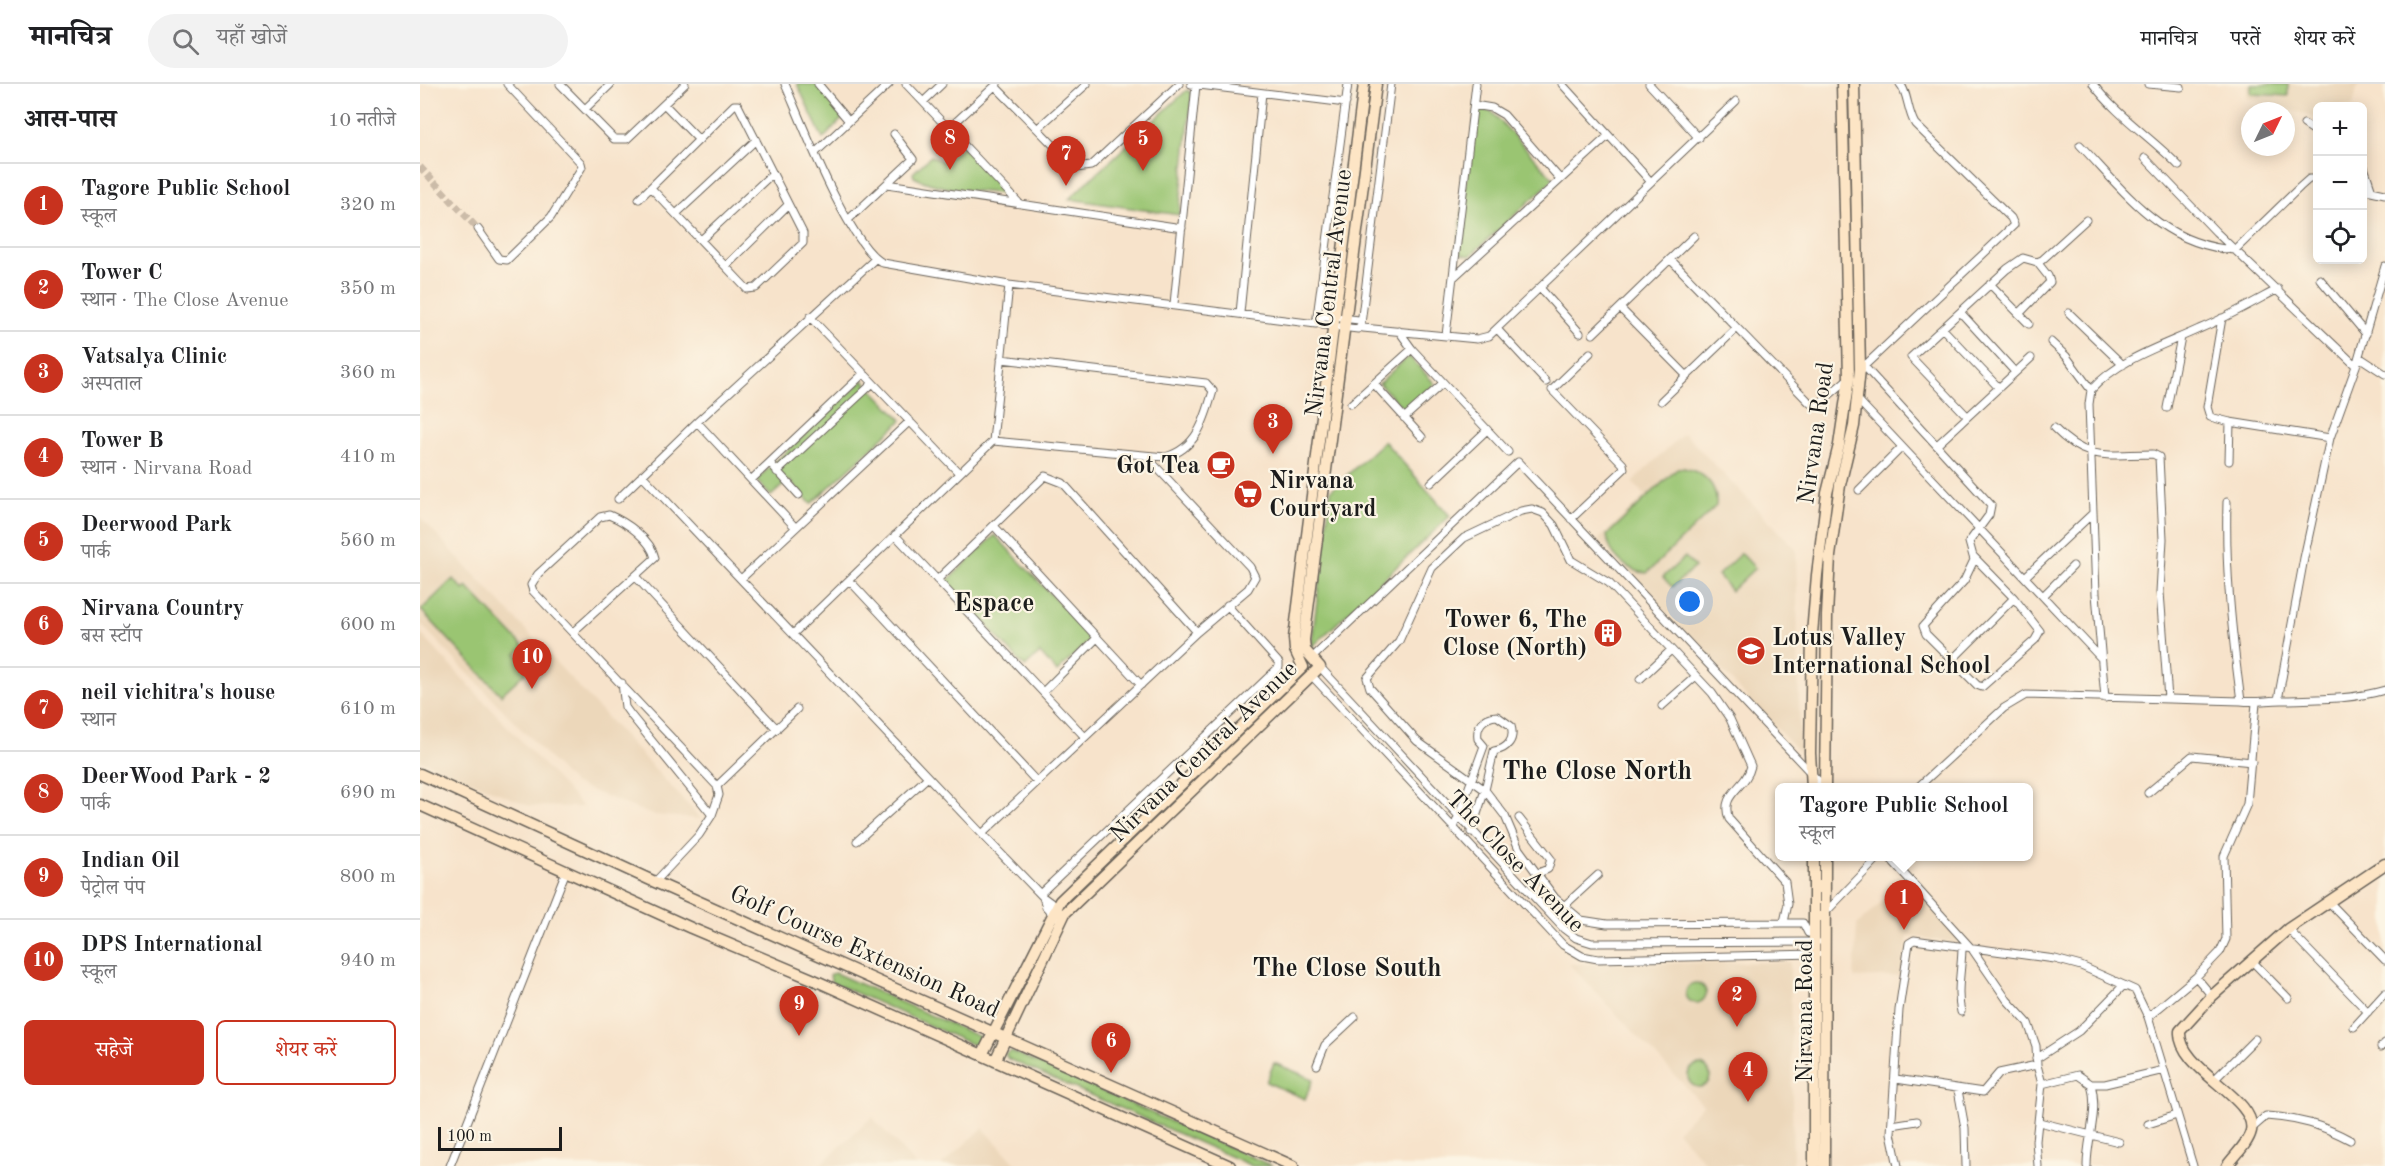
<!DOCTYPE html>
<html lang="hi">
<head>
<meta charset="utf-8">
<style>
	body { margin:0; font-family:"Old Standard TT","Noto Serif Devanagari",serif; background:#f2f2f2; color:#202124 }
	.controls { position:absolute; right:18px; top:18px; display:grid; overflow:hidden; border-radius:9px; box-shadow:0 3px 15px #0003 }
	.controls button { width:54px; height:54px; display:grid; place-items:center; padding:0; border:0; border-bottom:2px solid #e0e0e0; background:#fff; color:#202124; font:30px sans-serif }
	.compass { position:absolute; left:1821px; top:18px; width:54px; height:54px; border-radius:50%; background:#fff; box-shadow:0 3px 15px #0003; rotate:47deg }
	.scale { position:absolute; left:18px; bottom:15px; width:124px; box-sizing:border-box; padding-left:6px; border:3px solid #1c1c1c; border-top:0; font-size:16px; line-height:21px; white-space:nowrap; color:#1c1c1c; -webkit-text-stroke:4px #fcf5e5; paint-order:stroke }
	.you { position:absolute; left:1270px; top:518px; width:21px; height:21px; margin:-15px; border:4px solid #fff; border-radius:50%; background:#1a73e8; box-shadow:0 0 0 9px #1a73e833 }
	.badge { display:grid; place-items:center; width:39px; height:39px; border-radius:50%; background:#c8321e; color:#fff; font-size:20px; font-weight:700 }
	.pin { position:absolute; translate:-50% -50px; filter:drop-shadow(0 2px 3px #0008) }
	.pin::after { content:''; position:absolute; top:32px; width:21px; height:18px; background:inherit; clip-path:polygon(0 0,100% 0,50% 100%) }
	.popup { position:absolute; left:1355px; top:699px; width:258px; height:78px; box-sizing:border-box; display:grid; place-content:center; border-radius:9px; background:#fff; filter:drop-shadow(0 2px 4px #0005); font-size:20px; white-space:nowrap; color:#757577 }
	.popup b { font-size:22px; color:#202124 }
	.popup::after { content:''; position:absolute; left:50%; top:100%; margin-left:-12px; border:12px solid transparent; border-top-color:#fff }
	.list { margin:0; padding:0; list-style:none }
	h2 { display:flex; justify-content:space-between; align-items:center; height:78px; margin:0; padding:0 24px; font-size:26px }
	h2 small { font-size:20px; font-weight:400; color:#757577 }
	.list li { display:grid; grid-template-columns:39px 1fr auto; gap:18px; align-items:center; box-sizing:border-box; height:84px; padding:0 24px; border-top:2px solid #e0e0e0 }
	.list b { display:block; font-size:22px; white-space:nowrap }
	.list p { margin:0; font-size:20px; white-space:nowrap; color:#757577 }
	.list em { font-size:20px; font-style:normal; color:#757577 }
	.actions { display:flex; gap:12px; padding:18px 24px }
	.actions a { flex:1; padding:14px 0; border:2px solid #c8321e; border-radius:9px; text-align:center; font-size:21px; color:#c8321e }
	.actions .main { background:#c8321e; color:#fff }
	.icon { flex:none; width:33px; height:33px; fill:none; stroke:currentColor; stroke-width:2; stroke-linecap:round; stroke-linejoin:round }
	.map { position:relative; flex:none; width:1965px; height:1082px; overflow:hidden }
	header { display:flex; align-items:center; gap:36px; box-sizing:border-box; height:84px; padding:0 30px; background:#fff; border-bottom:2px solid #e0e0e0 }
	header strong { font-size:28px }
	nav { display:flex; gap:33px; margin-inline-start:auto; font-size:21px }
	.search { width:420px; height:54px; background:#f2f2f2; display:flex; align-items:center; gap:15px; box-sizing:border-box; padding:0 21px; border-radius:33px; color:#757577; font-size:22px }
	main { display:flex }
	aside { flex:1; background:#fff }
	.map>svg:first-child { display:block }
	.built { fill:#ecd7ba }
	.green { fill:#9ac572; stroke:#5b7047; stroke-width:1.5 }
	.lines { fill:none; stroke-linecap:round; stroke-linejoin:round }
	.street-tunnel { stroke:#cbbba8; stroke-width:7; stroke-dasharray:7 3.5; stroke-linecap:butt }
	.street-casing { stroke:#696259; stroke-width:9 }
	.secondary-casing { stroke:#696259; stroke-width:13 }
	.street { stroke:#fff; stroke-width:7 }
	.secondary { stroke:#fde5c5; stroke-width:10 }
	.labels { text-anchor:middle; stroke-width:4.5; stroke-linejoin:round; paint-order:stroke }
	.street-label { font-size:24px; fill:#1c1c1c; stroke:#fcf5e5 }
	.poi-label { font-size:24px; font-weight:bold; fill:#1c1c1c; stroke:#fcf5e5; text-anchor:end }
	.neighbourhood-label { font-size:26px; font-weight:bold; fill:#1c1c1c; stroke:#fcf5e5 }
</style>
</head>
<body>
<header>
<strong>मानचित्र</strong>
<div class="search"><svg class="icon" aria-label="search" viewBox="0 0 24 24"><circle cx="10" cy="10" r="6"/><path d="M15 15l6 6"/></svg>यहाँ खोजें</div>
<nav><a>मानचित्र</a><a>परतें</a><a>शेयर करें</a></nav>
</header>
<main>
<aside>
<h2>आस-पास<small>10 नतीजे</small></h2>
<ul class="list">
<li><span class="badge">1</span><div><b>Tagore Public School</b><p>स्कूल</p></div><em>320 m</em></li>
<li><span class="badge">2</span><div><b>Tower C</b><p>स्थान · The Close Avenue</p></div><em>350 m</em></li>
<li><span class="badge">3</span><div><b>Vatsalya Clinic</b><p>अस्पताल</p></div><em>360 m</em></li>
<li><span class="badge">4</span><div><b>Tower B</b><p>स्थान · Nirvana Road</p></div><em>410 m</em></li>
<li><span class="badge">5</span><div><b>Deerwood Park</b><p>पार्क</p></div><em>560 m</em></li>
<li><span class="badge">6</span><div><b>Nirvana Country</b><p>बस स्टॉप</p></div><em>600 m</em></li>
<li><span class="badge">7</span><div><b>neil vichitra's house</b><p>स्थान</p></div><em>610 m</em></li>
<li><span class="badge">8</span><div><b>DeerWood Park - 2</b><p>पार्क</p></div><em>690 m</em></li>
<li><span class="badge">9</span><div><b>Indian Oil</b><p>पेट्रोल पंप</p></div><em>800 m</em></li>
<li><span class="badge">10</span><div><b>DPS International</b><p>स्कूल</p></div><em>940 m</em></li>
</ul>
<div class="actions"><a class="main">सहेजें</a><a>शेयर करें</a></div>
</aside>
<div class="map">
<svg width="1965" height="1082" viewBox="0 0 1965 1082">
	<rect width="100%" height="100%" fill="#fcf5e5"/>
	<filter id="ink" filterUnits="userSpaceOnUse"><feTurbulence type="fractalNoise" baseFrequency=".0167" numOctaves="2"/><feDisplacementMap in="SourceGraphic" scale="12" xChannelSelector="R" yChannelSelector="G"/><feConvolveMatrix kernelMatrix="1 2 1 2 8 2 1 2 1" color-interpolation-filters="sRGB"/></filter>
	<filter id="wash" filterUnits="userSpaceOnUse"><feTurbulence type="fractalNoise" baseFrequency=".008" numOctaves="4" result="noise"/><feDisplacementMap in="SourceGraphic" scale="24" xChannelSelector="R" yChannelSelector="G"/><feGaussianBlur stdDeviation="1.35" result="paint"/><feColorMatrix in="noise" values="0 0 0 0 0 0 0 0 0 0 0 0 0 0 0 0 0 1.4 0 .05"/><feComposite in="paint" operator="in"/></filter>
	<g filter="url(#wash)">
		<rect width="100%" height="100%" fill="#f7e3cb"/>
		<!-- built -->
		<path class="built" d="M1827,0H1938L1933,22H1898L1897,33L1826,14Z
			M1264,349L1376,465L1380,669L1178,456L1225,412L1212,398Z
			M0,433L78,516L281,735L232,731L153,699L0,539Z
			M0,549L163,723L110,722L0,676Z
			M1485,797L1540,856L1537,859L1488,852L1482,892L1434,894L1437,841Z
			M1370,878L1373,1082H1288L1257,1047L1283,1021L1149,880Z
			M452,1033L497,1082H399Z
			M563,1044L598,1082H521L544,1061Z"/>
		<!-- green -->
		<path class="green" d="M377,0H396L424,33L403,55Z
			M1831,0H1868V12L1831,10Z
			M767,6L772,9L759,131L649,115Z
			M1056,25L1071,27L1134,95L1050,172L1037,169Z
			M542,62L584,105V110C555,106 521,107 494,93L493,89L511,72L523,78Z
			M989,272L1015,300L985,327L959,299Z
			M443,296L482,336L391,420L369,396L351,412L336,396Z
			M964,357L1030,432L891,564L911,406Z
			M1264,384C1284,388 1298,401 1296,422L1227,489C1208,488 1188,471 1187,451L1257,385Z
			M575,451L672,554L637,588L620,569L605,583L526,498Z
			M1321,469L1335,484L1311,507L1298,491Z
			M1265,473L1275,483L1252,503L1243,493Z
			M33,495L44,506L47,503L104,563L96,570L110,584L81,611L1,526Z
			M1486,799L1502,816L1494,824L1478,807Z
			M415,889L562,954L565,957L558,963L411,898L410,890Z
			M1266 909a10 10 0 1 1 20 0a10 10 0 1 1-20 0Z
			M591,967L852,1082H832L588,975L585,970Z
			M854,979L893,995L885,1015L846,998Z
			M1268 992a11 11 0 1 1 22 0a11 11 0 1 1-22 0Z"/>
	</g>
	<g filter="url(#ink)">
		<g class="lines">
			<!-- street-tunnel -->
			<path class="street-tunnel" d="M0,83L58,145"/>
			<!-- street casing -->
			<g class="street-casing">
				<path id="street" d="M140,0L194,55H207L265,0
					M365,0C382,39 429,162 463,179L589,201L896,240L928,0
					M398,0L429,37
					M486,0L599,119
					M771,0L926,19
					M1142,0L1231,98
					M1229,0L1279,54
					M1673,0C1697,32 1732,54 1759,82
					M1728,0L1761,3
					M575,2L656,84L671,82L759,0
					M503,18L522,0
					M244,20L279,56
					M1054,21L1072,24L1084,31L1140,95
					M165,25L191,0
					M1884,40L1898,49
					M618,44L667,0
					M528,45L577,0
					M1660,61C1707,110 1742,161 1815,166L1880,103L1889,95H1898
					M395,69L469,0
					M1725,74L1796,148L1936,282
					M1942,77L1952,107
					M467,100L762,144
					M1942,105L1965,110
					M219,115L314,21H318L383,149V159L336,204L327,205L231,104
					M256,130L336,56
					M428,136L493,75L474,50
					M58,145L79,175L87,176L131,133L162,83L161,79L87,0
					M281,156L352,90
					M1250,175L1390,319H1400L1429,294
					M306,182L368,121
					M1033,194L1188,52
					M1900,195L1946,250
					M1570,200L1609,240
					M1121,205L1160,249
					M754,220L776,1
					M1200,224L1267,292
					M820,229L842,9
					M1541,229L1595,288
					M1649,229L1703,281
					M1599,230L1630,198L1628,192L1617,178
					M390,233L539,389
					M1802,234L1787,323L1790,333L1810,338L1910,354
					M941,240L938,245L903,241L897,236L904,232L939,236L943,244L1057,255L1069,252L1316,17
					M941,240L971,0
					M1523,245L1579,304
					M1078,246L1126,298
					M979,247L992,265L1088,368
					M1173,250L1274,152
					M1026,251L1056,0
					M1631,258L1646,272L1671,306
					M1939,273L1965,290
					M1444,282L1571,421L1569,431L1549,458L1554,476L1544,497L1503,542L1506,550L1557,601L1562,603L1615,556L1620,547L1594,514L1553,472
					M1440,286L1594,141L1591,134L1495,40C1487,27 1488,8 1480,0
					M954,300L1002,353
					M1438,316L1680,573
					M1241,317L1317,244
					M931,320L992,265
					M1747,324L1761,253
					M1547,332L1491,273L1587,185L1603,174L1617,178L1622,176L1666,136
					M984,334L1023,299
					M277,338L375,443
					M1634,344C1668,379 1688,370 1733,370L1739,373L1743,455L1740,508L1748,615
					M573,357L745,373C777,365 785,335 793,307L786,299L581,275
					M1517,361L1611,274
					M1809,377L1810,338
					M350,379L379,411
					M357,388L453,299
					M222,391L562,750L623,813L638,824
					M331,396L444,289
					M1011,399L1067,346
					M1439,406L1482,363
					M198,415L277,338L455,175
					M1807,418C1805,485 1812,550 1821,617
					M1151,435L1204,385L1203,380L1132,306L1170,269
					M575,443L721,601
					M475,451L665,653
					M215,492L357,645
					M1606,492L1673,429
					M321,495L490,337
					M429,496L617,698
					M517,496L625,392L643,399L777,548
					M1624,511L1653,482
					M153,548L235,474C231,455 206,438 189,431L180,433L118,490L111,501L113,507L297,702L299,711L292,731
					M373,550L573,357L589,201
					M892,574L1098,378L1405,704
					M1532,576L1594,514
					M900,583L1144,845L1156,854L1172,859L1397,858
					M892,592L1143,861L1162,872L1178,875L1397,870
					M1220,595L1251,566
					M202,599L205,623L210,630L292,731L279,751L235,798
					M623,608L677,554
					M1685,614L1676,510L1669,320L1671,306C1699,275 1742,262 1779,245C1806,234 1832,219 1858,205
					M1858,616L1884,474L1910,354L1936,282L1965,182
					M1242,622L1276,592
					M297,702L377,625
					M1497,704L1584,624L1606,611L1821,617C1836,619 1847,616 1862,616C1897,615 1931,616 1965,606
					M1728,709L1772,672L1832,678
					M1099,734L1131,775L1128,785L1116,790
					M1034,744L1064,662L1058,655C1056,642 1063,633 1077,632L1091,642C1095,655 1088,665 1074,667L1065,706L1051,748
					M562,750L777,548L828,505L835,493L830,483L726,372
					M437,757L508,693
					M1468,772L1552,865L1587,916L1608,939L1616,962L1617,981L1622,1000L1616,1057L1618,1082
					M620,810L859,583V579L807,521
					M623,813L626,823L635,833
					M1908,817L1965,876
					M1144,822L1178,791
					M1405,829L1460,772
					M1364,838L1368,820L1365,798L1309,735C1299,709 1326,705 1331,682L1310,635L1292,609L1189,499L1151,476L1134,441L1123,429L1112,425L1101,427L1044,454L1012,484L979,557L947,594L950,604L997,657L1065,706L1085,732L1099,765L1135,814L1161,836L1187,840L1374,839H1383L1388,849L1394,850
					M1868,845L1948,928
					M1832,877L1868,914
					M1776,893L1792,912
					M1541,928C1536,907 1542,884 1542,863
					M1934,943L1965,909
					M1961,963L1965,959
					M1616,975L1659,947L1703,902
					M897,981L905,961L935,933
					M1476,995L1563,1008L1579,989L1617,981
					M1794,996L1835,955
					M1622,1000L1658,991L1671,1000H1685L1744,986
					M1538,1006L1545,1044L1546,1082
					M1619,1038L1699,1058
					M1728,1040L1757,1031
					M1472,1041L1497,1037
					M1831,1045L1846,1032C1878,1034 1902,1041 1930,1056
					M30,1082L146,787
					M1478,1082L1471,1049L1479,926L1489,859L1494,856L1635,875L1661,882L1715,906L1728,933
					M1667,1082C1667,1054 1679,1028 1671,1000
					M1773,1082L1728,933L1776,893L1800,868L1806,855L1804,772L1827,720L1836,619"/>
			</g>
			<!-- secondary casing -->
			<g class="secondary-casing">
				<path id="secondary" d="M0,690L235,798L873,1082
					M1392,704L1390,669L1392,550L1397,491L1407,409L1419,361L1429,294L1422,0
					M1405,704L1407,532L1410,472L1420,401L1434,342L1440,285L1434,0
					M0,721L271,844L392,895L810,1082
					M1394,772V1082
					M562,971L640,817L883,583L875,566L874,554L944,0
					M575,977L645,829L900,583L885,566L884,556L956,0
					M1404,1082L1405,772
					M1807,1082C1814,1072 1828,1060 1831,1047C1838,1014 1757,985 1760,947L1792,912L1868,845L1965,780"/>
			</g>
			<!-- street -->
			<use href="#street" class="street"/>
			<!-- secondary -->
			<use href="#secondary" class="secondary"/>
		</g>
	</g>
	<!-- icons -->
	<defs>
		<g id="cafe-disc" transform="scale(1.5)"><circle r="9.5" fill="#c8321e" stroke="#fcf5e5"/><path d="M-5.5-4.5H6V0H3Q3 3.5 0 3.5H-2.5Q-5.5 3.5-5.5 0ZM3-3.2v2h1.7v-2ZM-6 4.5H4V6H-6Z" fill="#fff"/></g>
		<g id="supermarket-disc" transform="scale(1.5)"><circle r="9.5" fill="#c8321e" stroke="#fcf5e5"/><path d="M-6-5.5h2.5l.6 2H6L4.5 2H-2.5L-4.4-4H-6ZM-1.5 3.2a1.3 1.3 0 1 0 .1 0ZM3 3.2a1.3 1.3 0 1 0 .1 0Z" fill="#fff"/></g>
		<g id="building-disc" transform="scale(1.5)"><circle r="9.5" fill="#c8321e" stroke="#fcf5e5"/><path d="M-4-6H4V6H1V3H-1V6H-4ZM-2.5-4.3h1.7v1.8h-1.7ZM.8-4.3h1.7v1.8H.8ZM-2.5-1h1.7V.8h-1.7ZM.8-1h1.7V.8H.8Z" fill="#fff"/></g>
		<g id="school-disc" transform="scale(1.5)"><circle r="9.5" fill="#c8321e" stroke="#fcf5e5"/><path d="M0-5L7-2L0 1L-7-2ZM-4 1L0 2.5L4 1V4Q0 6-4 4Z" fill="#fff"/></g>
	</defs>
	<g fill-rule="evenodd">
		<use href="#cafe-disc" x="801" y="381"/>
		<use href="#supermarket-disc" x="828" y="410"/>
		<use href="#building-disc" x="1188" y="549"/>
		<use href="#school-disc" x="1331" y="567"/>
	</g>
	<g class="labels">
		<!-- street labels -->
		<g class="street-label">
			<text transform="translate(908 209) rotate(-83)" y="8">Nirvana Central Avenue</text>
			<text transform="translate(1395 349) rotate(-82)" y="8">Nirvana Road</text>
			<text transform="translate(783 667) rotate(-44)" y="8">Nirvana Central Avenue</text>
			<text transform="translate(1096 777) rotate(46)" y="8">The Close Avenue</text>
			<text transform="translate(445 867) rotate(24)" y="8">Golf Course Extension Road</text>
			<text transform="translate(1384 927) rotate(-90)" y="8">Nirvana Road</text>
		</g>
		<!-- poi labels -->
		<g class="poi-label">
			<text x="780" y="389">Got Tea</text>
			<text x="849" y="404" text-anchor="start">Nirvana<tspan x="849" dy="28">Courtyard</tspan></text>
			<text x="1167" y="543">Tower 6, The<tspan x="1167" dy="28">Close (North)</tspan></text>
			<text x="1352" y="561" text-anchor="start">Lotus Valley<tspan x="1352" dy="28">International School</tspan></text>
		</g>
		<!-- neighbourhood labels -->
		<g class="neighbourhood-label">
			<text x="574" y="527">Espace</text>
			<text x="1177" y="695">The Close North</text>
			<text x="927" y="892">The Close South</text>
		</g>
	</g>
</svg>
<div class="controls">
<button>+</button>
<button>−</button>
<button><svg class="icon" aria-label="locate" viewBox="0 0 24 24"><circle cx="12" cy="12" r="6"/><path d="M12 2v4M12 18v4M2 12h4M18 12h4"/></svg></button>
</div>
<svg class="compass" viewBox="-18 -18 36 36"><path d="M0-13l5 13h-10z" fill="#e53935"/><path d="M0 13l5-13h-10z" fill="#757577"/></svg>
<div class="scale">100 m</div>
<div class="you"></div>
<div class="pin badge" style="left:1484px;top:846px">1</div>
<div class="popup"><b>Tagore Public School</b>स्कूल</div>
<div class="pin badge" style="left:1317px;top:943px">2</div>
<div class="pin badge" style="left:853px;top:370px">3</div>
<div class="pin badge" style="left:1328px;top:1018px">4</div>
<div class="pin badge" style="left:723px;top:87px">5</div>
<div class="pin badge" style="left:691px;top:989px">6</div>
<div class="pin badge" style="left:646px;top:102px">7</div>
<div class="pin badge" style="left:530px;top:86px">8</div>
<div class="pin badge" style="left:379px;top:952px">9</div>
<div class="pin badge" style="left:112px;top:605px">10</div>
</div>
</main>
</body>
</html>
